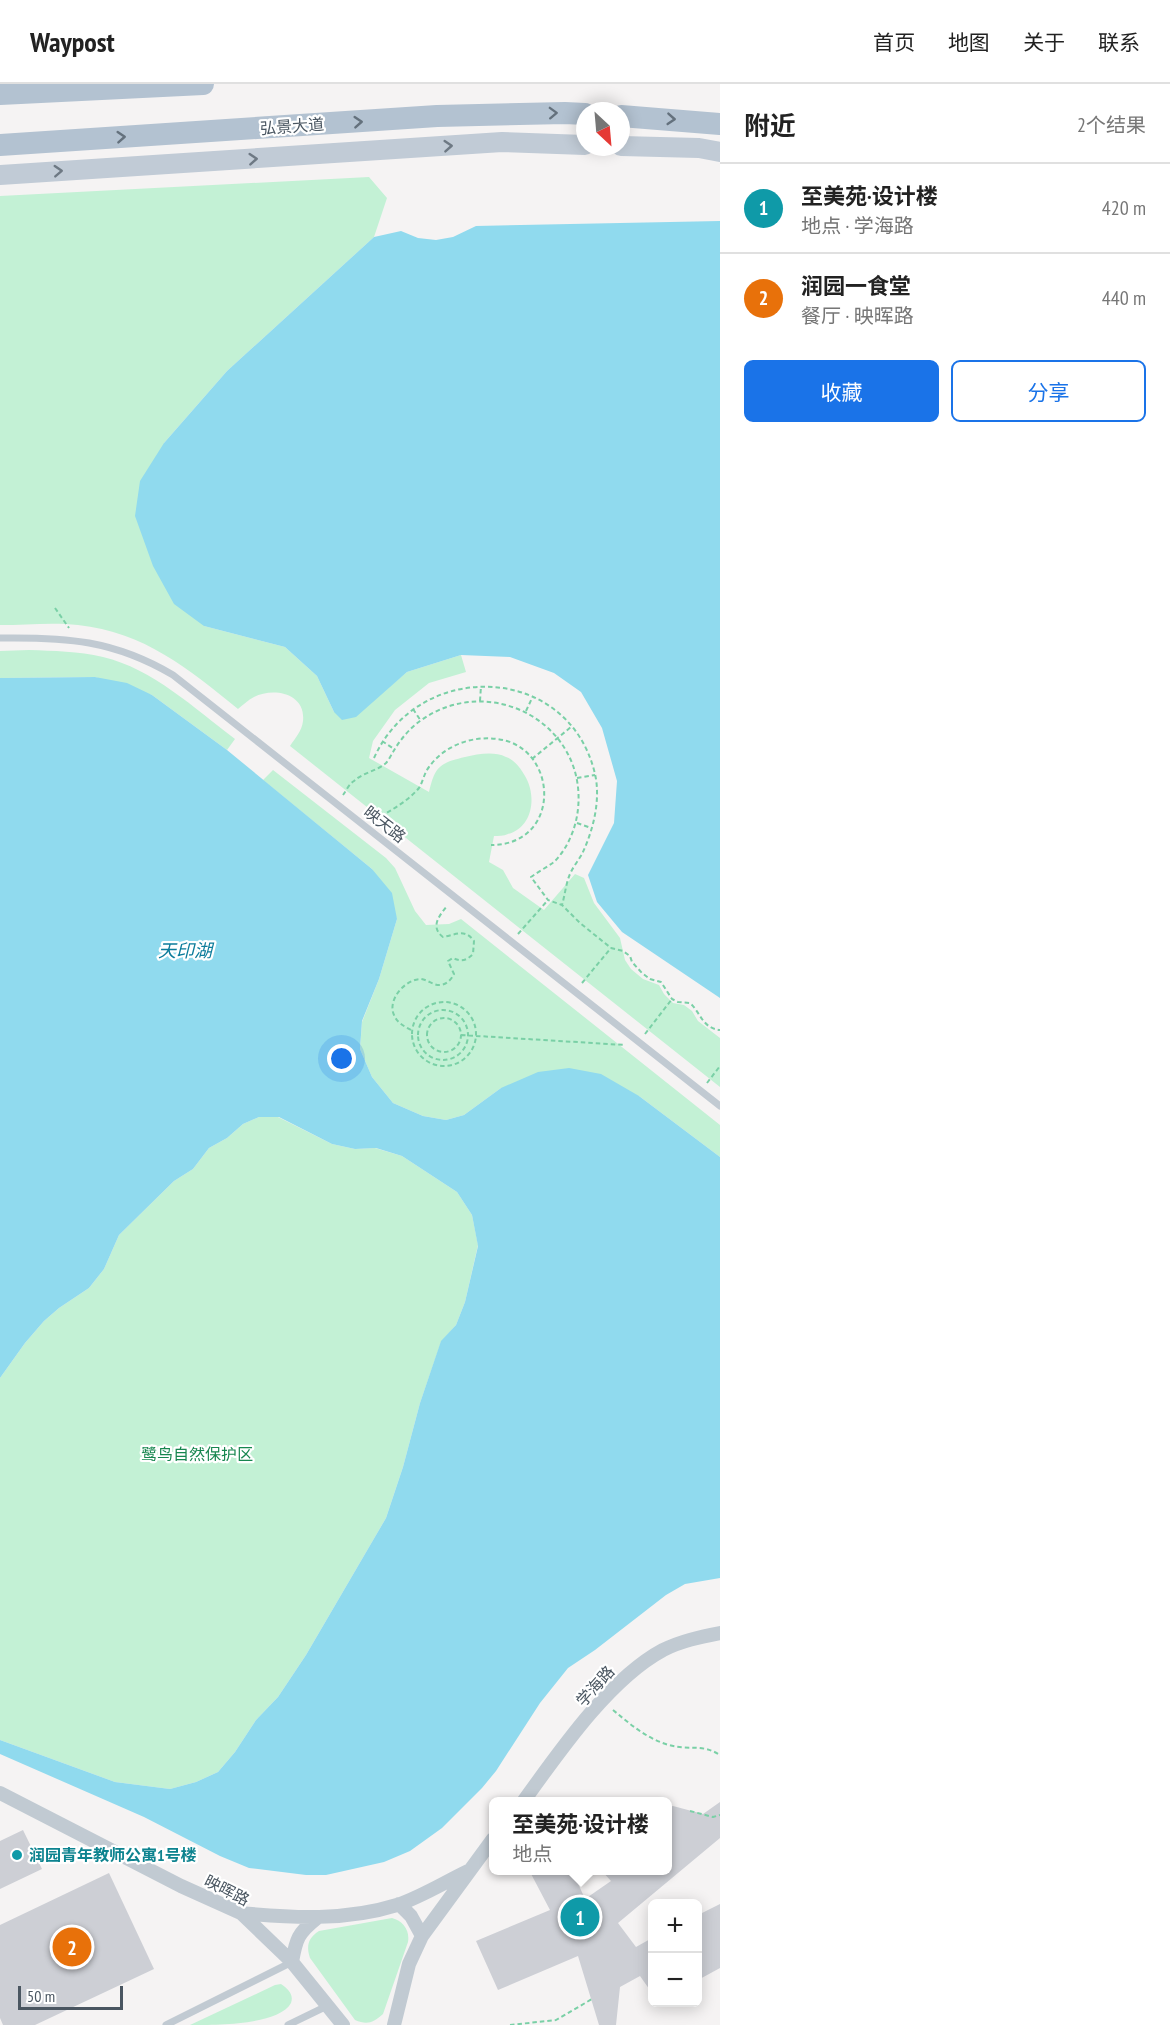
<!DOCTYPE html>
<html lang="zh">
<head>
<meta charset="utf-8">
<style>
	body { margin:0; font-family:"PT Sans Narrow","Noto Sans SC",sans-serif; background:#f6f6f6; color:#222 }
	.controls { position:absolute; right:18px; bottom:18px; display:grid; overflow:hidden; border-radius:9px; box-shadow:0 3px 15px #0003 }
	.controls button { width:54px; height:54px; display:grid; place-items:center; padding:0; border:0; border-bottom:2px solid #e0e0e0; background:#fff; color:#222; font:30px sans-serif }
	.compass { position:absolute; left:576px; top:18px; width:54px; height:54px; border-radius:50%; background:#fff; box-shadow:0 3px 15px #0003; rotate:154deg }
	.scale { position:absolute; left:18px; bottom:15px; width:105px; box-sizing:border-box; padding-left:6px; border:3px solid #4a5661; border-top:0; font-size:16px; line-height:21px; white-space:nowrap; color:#4a5661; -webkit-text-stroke:4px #fff; paint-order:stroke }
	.you { position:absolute; left:342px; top:975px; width:21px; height:21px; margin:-15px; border:4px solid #fff; border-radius:50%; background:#1a73e8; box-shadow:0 0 0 9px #1a73e833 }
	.badge { display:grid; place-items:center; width:39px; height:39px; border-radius:50%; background:#1a73e8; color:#fff; font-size:20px; font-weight:700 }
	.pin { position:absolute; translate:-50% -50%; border:3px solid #fff; box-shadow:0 2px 6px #0006 }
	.popup { position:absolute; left:489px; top:1713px; width:183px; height:78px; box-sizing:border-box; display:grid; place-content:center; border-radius:9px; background:#fff; filter:drop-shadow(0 2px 4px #0005); font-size:20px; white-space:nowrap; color:#767676 }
	.popup b { font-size:22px; color:#222 }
	.popup::after { content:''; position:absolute; left:50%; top:100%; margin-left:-12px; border:12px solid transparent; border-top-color:#fff }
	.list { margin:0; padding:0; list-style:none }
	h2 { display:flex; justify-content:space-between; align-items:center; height:78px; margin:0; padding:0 24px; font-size:26px }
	h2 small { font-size:20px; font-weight:400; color:#767676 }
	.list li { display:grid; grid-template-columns:39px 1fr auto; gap:18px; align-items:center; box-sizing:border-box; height:90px; padding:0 24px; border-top:2px solid #e0e0e0 }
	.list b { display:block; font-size:22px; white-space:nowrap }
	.list p { margin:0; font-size:20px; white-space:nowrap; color:#767676 }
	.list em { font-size:20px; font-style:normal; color:#767676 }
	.actions { display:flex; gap:12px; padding:18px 24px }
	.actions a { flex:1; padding:14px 0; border:2px solid #1a73e8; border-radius:9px; text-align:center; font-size:21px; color:#1a73e8 }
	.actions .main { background:#1a73e8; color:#fff }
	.map { position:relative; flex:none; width:720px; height:1941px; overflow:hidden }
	header { display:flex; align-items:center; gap:36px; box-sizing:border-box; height:84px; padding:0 30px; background:#fff; border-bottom:2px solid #e0e0e0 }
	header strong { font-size:28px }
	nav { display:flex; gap:33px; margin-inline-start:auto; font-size:21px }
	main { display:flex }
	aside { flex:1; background:#fff }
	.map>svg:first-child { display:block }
	.green { fill:#c3f1d5 }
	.water { fill:#90daee }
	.building { fill:#cdcfd5 }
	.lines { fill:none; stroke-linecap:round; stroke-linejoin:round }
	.path { stroke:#7ad0a6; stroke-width:2; stroke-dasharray:4.5 3; stroke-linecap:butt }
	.lane { stroke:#c1cad2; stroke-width:7 }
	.street { stroke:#c1cad2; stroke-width:14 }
	.secondary { stroke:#c1cbd6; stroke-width:20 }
	.primary { stroke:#b3c2d1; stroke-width:22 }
	.oneway { stroke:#64717d }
	.oneway2 { stroke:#6e7984 }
	.culture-dot { fill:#0f9aa8; stroke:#fff; stroke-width:2 }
	.labels { text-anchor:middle; stroke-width:4.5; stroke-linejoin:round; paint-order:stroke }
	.street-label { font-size:16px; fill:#4a5661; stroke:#fff }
	.park-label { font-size:16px; fill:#17864f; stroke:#fff }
	.culture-label { font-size:16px; font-weight:bold; fill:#0d838f; stroke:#fff; text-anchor:start }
	.water-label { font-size:18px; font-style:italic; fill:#0c7c9b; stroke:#fff }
</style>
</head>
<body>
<header>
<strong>Waypost</strong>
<nav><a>首页</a><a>地图</a><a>关于</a><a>联系</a></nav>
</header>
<main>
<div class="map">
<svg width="720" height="1941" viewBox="0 0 720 1941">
	<rect width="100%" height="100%" fill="#f5f3f3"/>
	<!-- green -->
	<path class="green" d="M369,93L387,114L374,153L227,287L164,359L204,542L285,563L317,592L334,628L383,608L407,588L461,571L466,588L429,599L395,626L373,657L369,674L429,708C435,683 439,679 465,673C478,670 494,667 506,673C515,676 521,685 525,692C537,712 533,743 508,750C504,752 498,752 494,752L489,778L503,786L513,804L544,826L575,790L584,794L594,819L620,854L625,876L631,885L643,895L659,901L664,910L673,919L684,921L692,927L698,937L720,954V1003L290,662C295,654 302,647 303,637C306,609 273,603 254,613C248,616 243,621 238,625C189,585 144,548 78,541C53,538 26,541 0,541V112Z
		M29,566C54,567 78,567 103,573C153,585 194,624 235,655L227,666L152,611L95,593L0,594V567Z
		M273,686L386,774L395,784L415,827L426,841L449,840L461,835L720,1041V1073L639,1012L501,1004L464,1031L446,1036L423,1032L393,1019L372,993L360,965L362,938L379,895L397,835L372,785L263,696Z
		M259,1033H278L332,1060L355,1065L375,1064L402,1072L457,1108L472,1131L478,1161L465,1218L456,1241L441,1258L420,1319L403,1383L386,1434L306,1571L278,1613L256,1636L235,1668L218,1688L196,1698L170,1705L115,1698L0,1656V1294L25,1259L44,1237L59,1224L89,1204L104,1185L119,1151L174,1097L193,1085L209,1064L227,1054L243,1040Z
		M392,1834C403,1837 410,1846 408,1858L383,1930C373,1939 367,1941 355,1936L310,1874C306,1862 308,1854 319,1847Z
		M281,1900C288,1905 294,1910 291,1919C279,1941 217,1941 190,1941L275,1901Z"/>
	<!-- water -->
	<path class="water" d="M720,137V914L622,848L597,818L588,791L614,739L617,697L602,644L581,608L554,589L510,573L461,571L407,588L356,633L342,636L334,628L317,592L285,563L204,542L174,520L153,482L135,432L140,397L164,359L227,287L374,153L401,147L418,154L436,156L453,153L476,142Z
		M95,593L127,599L152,611L227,666L372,785L392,809L397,835L379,895L362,937L360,965L372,993L393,1019L423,1032L446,1036L464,1031L501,1004L538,988L569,984L601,990L639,1012L720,1073V1494L685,1500L666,1511L595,1566L568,1584L540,1619L496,1687L482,1704L442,1744L410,1767L384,1778L326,1791H306L249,1784L220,1772L144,1733L0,1670V1656L115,1698L170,1705L196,1698L218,1688L235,1668L256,1636L278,1613L306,1571L386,1434L403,1383L420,1319L441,1257L456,1241L465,1218L478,1162L472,1131L457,1108L402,1072L376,1064L355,1065L332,1060L279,1033H259L243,1040L227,1054L209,1064L193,1085L174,1097L119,1151L104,1185L89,1204L59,1224L44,1237L25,1259L0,1294V594Z"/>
	<!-- building -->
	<path class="building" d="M720,1718V1754L618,1839L636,1863L652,1854V1909L640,1892L620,1903L616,1941H599L578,1872L498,1906L476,1857L550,1826L529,1786H572L585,1815L611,1797L601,1786H667V1723L673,1722L703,1730Z
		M23,1746L42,1785L0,1805V1757Z
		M109,1789L154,1885L35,1941H3L0,1934V1841Z
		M720,1820V1884L698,1896V1831Z"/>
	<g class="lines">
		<!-- path -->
		<path class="path" d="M55,524L69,544
			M480,617L481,602
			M413,625L421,637
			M526,627L533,612
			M382,657L394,665
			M374,674C419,574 569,579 595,690C601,716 593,747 582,770C578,777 573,783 570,790C566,799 565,811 562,821
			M532,675L571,643
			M577,694L595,691
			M343,711C346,707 349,700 354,697C362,689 377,687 386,679C389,676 391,671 393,668C400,656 409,645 420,637C489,587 587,639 578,725C576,744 568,764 554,778C547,783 538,788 531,793L548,816L562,821L580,839L611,864L623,867L630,872L632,878L642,889L650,895L661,898L672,915L678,918L690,919C701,929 702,944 720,946
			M374,736C390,727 407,718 419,704C423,698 424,689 429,683C446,659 479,649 507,657C559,673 559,761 491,761
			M577,739L591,744
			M518,850L548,816
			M582,899L611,864
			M412 950a32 32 0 1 1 64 0a32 32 0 1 1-64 0Z
			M418 951a25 25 0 1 1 50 0a25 25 0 1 1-50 0Z
			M427 951a17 17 0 1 1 34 0a17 17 0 1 1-34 0Z
			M411,946C404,942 397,939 394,931C387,916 405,895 421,895C428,896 433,901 439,901C446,901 451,896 454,890L448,877L453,874C461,878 466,877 473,870L474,857C465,844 455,851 443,853C430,843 439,832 447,822
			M645,950L672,915
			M461,951L625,961
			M707,999L720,982
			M613,1626C630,1640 647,1655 669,1661C689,1667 701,1659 720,1671
			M690,1727L713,1733L720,1731
			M510,1941L556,1936L592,1915"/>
		<!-- lane -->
		<path class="lane" d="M0,554C66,553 114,556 173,591L720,1022
			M166,1941L292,1878
			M288,1941L327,1922"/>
		<!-- street -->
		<path class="street" d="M0,1709L181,1802L241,1829L292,1878L343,1941
			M523,1718C559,1668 609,1595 663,1566C681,1557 700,1553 720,1549
			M399,1820L411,1832L422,1852
			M241,1829C293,1834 346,1837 397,1821C421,1813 445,1798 468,1787
			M292,1878C296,1855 298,1849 317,1834
			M394,1941L409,1880L422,1852L493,1755"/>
		<!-- secondary -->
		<path class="secondary" d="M621,62L699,64L720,68
			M0,91L502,58L585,61"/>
		<!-- primary -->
		<path class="primary" d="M0,10L203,0
			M621,32L720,40
			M0,61L437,32L565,29L585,30"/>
	</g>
	<!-- one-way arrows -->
	<defs><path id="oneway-chevron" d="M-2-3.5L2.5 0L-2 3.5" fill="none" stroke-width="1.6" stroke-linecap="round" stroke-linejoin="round" transform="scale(1.5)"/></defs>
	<g class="oneway">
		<use href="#oneway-chevron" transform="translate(553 29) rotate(-2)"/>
		<use href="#oneway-chevron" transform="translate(671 35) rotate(4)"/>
		<use href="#oneway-chevron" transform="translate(358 38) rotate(-4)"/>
		<use href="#oneway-chevron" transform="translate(121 53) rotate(-4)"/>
	</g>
	<g class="oneway2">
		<use href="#oneway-chevron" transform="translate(448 62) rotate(-4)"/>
		<use href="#oneway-chevron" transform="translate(253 75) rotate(-4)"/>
		<use href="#oneway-chevron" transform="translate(58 87) rotate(-3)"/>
	</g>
	<!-- markers -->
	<circle class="culture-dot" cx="17" cy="1771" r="6"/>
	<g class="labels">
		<!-- street labels -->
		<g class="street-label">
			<text transform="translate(292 42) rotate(-4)" y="6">弘景大道</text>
			<text transform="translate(385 740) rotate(38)" y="6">映天路</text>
			<text transform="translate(595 1602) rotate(-48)" y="6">学海路</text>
			<text transform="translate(227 1806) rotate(27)" y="6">映晖路</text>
		</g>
		<!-- park labels -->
		<g class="park-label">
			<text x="197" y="1376">鹭鸟自然保护区</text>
		</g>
		<!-- culture labels -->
		<g class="culture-label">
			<text x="29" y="1777">润园青年教师公寓1号楼</text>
		</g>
		<!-- water labels -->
		<g class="water-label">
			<text x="185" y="873">天印湖</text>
		</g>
	</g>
</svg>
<div class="controls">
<button>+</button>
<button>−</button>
</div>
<svg class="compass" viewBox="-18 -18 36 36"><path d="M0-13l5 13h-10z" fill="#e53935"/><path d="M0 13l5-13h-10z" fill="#767676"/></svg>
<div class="scale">50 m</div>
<div class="you"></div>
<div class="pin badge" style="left:580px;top:1833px;background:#0f9aa8">1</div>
<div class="popup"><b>至美苑·设计楼</b>地点</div>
<div class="pin badge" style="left:72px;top:1863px;background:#e8710a">2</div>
</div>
<aside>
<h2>附近<small>2个结果</small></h2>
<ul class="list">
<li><span class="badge" style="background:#0f9aa8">1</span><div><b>至美苑·设计楼</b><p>地点 · 学海路</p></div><em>420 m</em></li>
<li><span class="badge" style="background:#e8710a">2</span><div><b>润园一食堂</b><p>餐厅 · 映晖路</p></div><em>440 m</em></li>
</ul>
<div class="actions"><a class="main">收藏</a><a>分享</a></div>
</aside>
</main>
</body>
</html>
